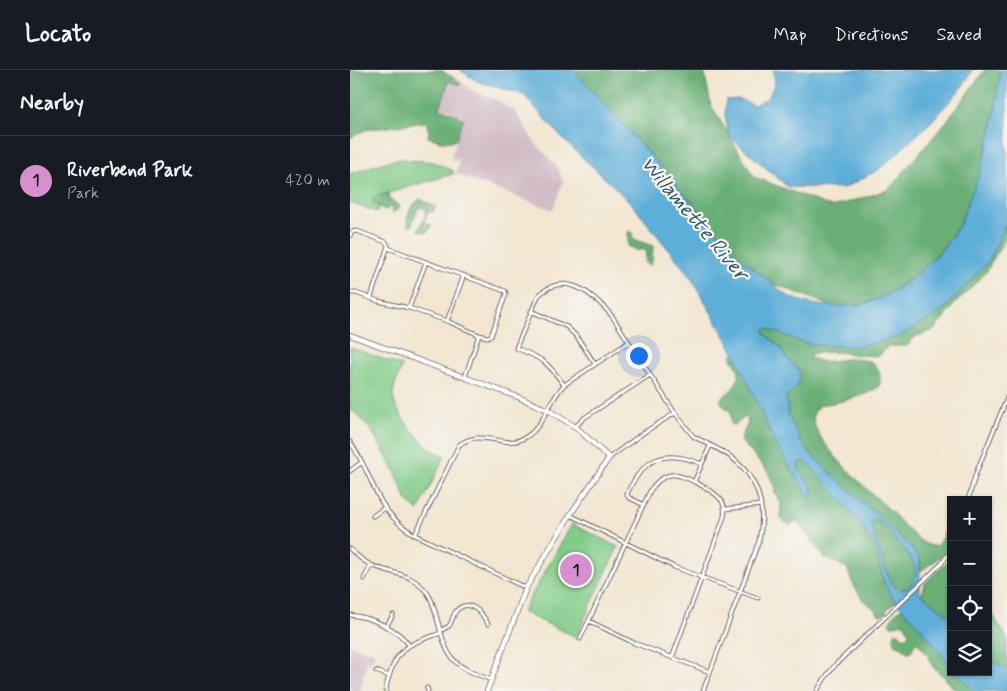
<!DOCTYPE html>
<html lang="en">
<head>
<meta charset="utf-8">
<style>
	body { margin:0; font-family:Mynerve,sans-serif; background:#20242c; color:#f1f3f6 }
	.controls { position:absolute; right:15px; bottom:15px; display:grid; overflow:hidden; border-radius:0px; box-shadow:0 1px 4px #0004 }
	.controls button { width:45px; height:45px; display:grid; place-items:center; padding:0; border:0; border-bottom:1px solid #363941; background:#171b24; color:#f1f3f6; font:25px sans-serif }
	.you { position:absolute; left:288px; top:285px; width:18px; height:18px; margin:-12px; border:4px solid #fff; border-radius:50%; background:#1a73e8; box-shadow:0 0 0 8px #1a73e833 }
	.badge { display:grid; place-items:center; width:32px; height:32px; border-radius:50%; background:#d690ce; color:#111; font-size:16px; font-weight:700 }
	.pin { position:absolute; translate:-50% -50%; border:2px solid #fff; box-shadow:0 1px 5px #0006 }
	.list { margin:0; padding:0; list-style:none }
	h2 { display:flex; justify-content:space-between; align-items:center; height:65px; margin:0; padding:0 20px; font-size:21px }
	h2 small { font-size:16px; font-weight:400; color:#9ea1a6 }
	.list li { display:grid; grid-template-columns:32px 1fr auto; gap:15px; align-items:center; box-sizing:border-box; height:90px; padding:0 20px; border-top:1px solid #363941 }
	.list b { display:block; font-size:19px; white-space:nowrap }
	.list p { margin:0; font-size:16px; white-space:nowrap; color:#9ea1a6 }
	.list em { font-size:16px; font-style:normal; color:#9ea1a6 }
	.icon { flex:none; width:28px; height:28px; fill:none; stroke:currentColor; stroke-width:2; stroke-linecap:round; stroke-linejoin:round }
	.map { position:relative; flex:none; width:657px; height:621px; overflow:hidden }
	header { display:flex; align-items:center; gap:30px; box-sizing:border-box; height:70px; padding:0 25px; background:#171b24; border-bottom:1px solid #363941 }
	header strong { font-size:24px }
	nav { display:flex; gap:28px; margin-inline-start:auto; font-size:18px }
	main { display:flex }
	aside { flex:1; background:#171b24 }
	.map>svg:first-child { display:block }
	.industrial { fill:#d2bdc7 }
	.green { fill:#80ca87; stroke:#4e7352 }
	.forest { fill:#68ae74; stroke:#426548 }
	.water { fill:#5daed8; stroke:#3c657a; fill-rule:evenodd }
	.lines { fill:none; stroke-linecap:round; stroke-linejoin:round }
	.minor-casing { stroke:#67635b; stroke-width:5 }
	.tertiary-casing { stroke:#67635b; stroke-width:6 }
	.minor { stroke:#fff; stroke-width:3 }
	.tertiary { stroke:#fff; stroke-width:4.5 }
	.labels { text-anchor:middle; stroke-width:4.5; stroke-linejoin:round; paint-order:stroke }
	.water-label { font-size:21px; font-style:italic; fill:#365667; stroke:#f6f6f2 }
</style>
</head>
<body>
<header>
<strong>Locato</strong>
<nav><a>Map</a><a>Directions</a><a>Saved</a></nav>
</header>
<main>
<aside>
<h2>Nearby<small></small></h2>
<ul class="list">
<li><span class="badge">1</span><div><b>Riverbend Park</b><p>Park</p></div><em>420 m</em></li>
</ul>
</aside>
<div class="map">
<svg width="657" height="621" viewBox="0 0 657 621">
	<rect width="100%" height="100%" fill="#f6f6f2"/>
	<filter id="ink" filterUnits="userSpaceOnUse"><feTurbulence type="fractalNoise" baseFrequency=".02" numOctaves="2"/><feDisplacementMap in="SourceGraphic" scale="10" xChannelSelector="R" yChannelSelector="G"/><feConvolveMatrix kernelMatrix="1 2 1 2 8 2 1 2 1" color-interpolation-filters="sRGB"/></filter>
	<filter id="wash" filterUnits="userSpaceOnUse"><feTurbulence type="fractalNoise" baseFrequency=".0096" numOctaves="4" result="noise"/><feDisplacementMap in="SourceGraphic" scale="20" xChannelSelector="R" yChannelSelector="G"/><feGaussianBlur stdDeviation="1.12" result="paint"/><feColorMatrix in="noise" values="0 0 0 0 0 0 0 0 0 0 0 0 0 0 0 0 0 1.4 0 .05"/><feComposite in="paint" operator="in"/></filter>
	<g filter="url(#wash)">
		<rect width="100%" height="100%" fill="#f2e6d0"/>
		<!-- industrial -->
		<path class="industrial" d="M100,4L123,21L146,30L165,41L183,70L208,98L213,111L203,140L105,104L110,91L101,88L114,46L85,35Z
			M0,574L15,581L17,579L25,583L20,593L17,592L10,621H0Z"/>
		<!-- green -->
		<path class="green" d="M52,89L83,92L103,101V104L28,126L29,135L27,142L0,133V104L38,91Z
			M0,277L52,296C49,305 43,316 43,326C43,340 72,374 84,381C87,383 91,385 95,386L68,441L57,431L45,401L21,360L4,342L0,340Z
			M222,454L268,477L226,567L172,542Z"/>
		<!-- forest -->
		<path class="forest" d="M0,0H91L111,13L110,15L99,11L90,38L114,48L106,70L94,72L78,67L79,62L76,52L15,60L0,68Z
			M224,0H354L361,35L404,107L482,137L538,120L596,52L635,0H650L646,38L631,102L608,157L589,182L563,207L540,223L520,232L502,236H481L422,213L389,187L295,79Z
			M38,123L39,129L49,135L48,139L42,143L41,136L37,140L30,138L29,135L24,134L22,132L24,127Z
			M70,129L86,137L82,143L78,141L74,152L82,155L79,160L75,163L68,160L76,144V139L69,137L64,148L62,156L58,157C55,146 61,135 70,129Z
			M657,151V166L636,202L605,234L584,260L565,267L557,276H538L529,286L508,285L488,282L464,283L460,284C466,297 486,289 496,289C504,288 512,290 520,291C529,296 532,307 529,317C516,325 502,329 487,332C482,334 476,333 472,335C468,336 465,339 464,343C455,365 523,425 539,439C551,450 568,476 585,476L589,473L596,460L601,458V472L593,485L571,501L570,490L559,475L466,389L451,372L438,344L436,326L439,324L450,302L435,286L431,278L416,265L414,260L416,258L458,274L639,191Z
			M280,161L282,162L283,169L303,176L302,192L299,196L295,193L296,182L291,179L288,181L278,176V162Z
			M382,284H386L424,371L458,426L462,428L448,399L449,391H453L459,395L500,439L516,463L526,479L534,513L546,532L537,539L536,543L533,545H529L524,538L512,529L502,512L497,498L474,487L448,453L444,452L441,455L436,453L430,448L431,433L425,423L424,416L418,402L391,371C391,362 398,358 398,349L395,347L385,355L381,354V343C377,338 370,336 371,328C384,320 397,304 382,291Z
			M523,450C534,452 563,487 565,499C568,516 556,523 542,515L525,469L521,453Z
			M601,488V549L599,546L572,525L575,513Z
			M638,536L657,568V600L638,588Z
			M552,539C564,549 601,588 601,602H606L624,621H606L594,607L582,596L578,585L568,573L564,575L561,582H557L552,577L545,574L544,566L545,563H549L554,568L558,566L559,563L556,556L553,553L541,556L539,553L545,543Z"/>
		<!-- water -->
		<path class="water" d="M110,0H224L295,79L389,187L427,217C436,230 468,236 483,236C495,236 509,236 520,232C553,221 592,186 608,157C612,149 615,140 618,132C637,88 646,48 650,0H657V151L639,191L591,242L548,267L506,277L457,274L416,258L414,260L416,265L431,278L435,286L450,302C449,317 448,318 436,326L438,344L451,372L466,389L559,475L570,490V522L572,525L599,546L601,549V596L564,550L552,539L541,525L534,513L526,479L516,463L500,440L459,395L453,391H449L448,399C454,407 466,418 463,428L458,426L424,371L384,282L340,206L281,133L212,68L174,25L127,11ZM523,450C531,451 538,460 543,467C551,476 563,487 565,499C568,511 554,528 543,515C537,509 523,464 521,453Z
			M423,0H623L609,21L579,54L530,99L494,118L438,117L379,66L375,45L376,30L388,29L404,35L419,27L425,12Z
			M638,588L657,600V621H624L606,602H638Z"/>
	</g>
	<g filter="url(#ink)">
		<g class="lines">
			<!-- minor casing -->
			<g class="minor-casing">
				<path id="minor" d="M0,166L2,162L7,161L36,172L38,176L21,227
					M0,223H6L28,231L59,238L97,251L129,265L137,267L141,266L156,224L155,221L38,178
					M59,238L76,192
					M181,241L217,257L227,267L245,294
					M97,251L114,205
					M115,307L129,265
					M214,315C197,291 193,289 166,278L188,226C215,199 243,224 262,246L325,343L343,366C357,374 380,383 390,395C412,416 415,443 409,471L353,621
					M225,357L234,348L300,305
					M0,372C26,408 22,439 65,465L176,518
					M259,388L293,363L325,343
					M0,401L12,392
					M344,412L360,376
					M618,430L626,403L657,328
					M294,435L278,427L277,424C293,388 314,378 352,394
					M375,439L411,435
					M220,445L324,497L408,528
					M23,446L34,438
					M65,465L109,375C133,357 153,381 176,367C195,355 199,330 214,315L279,272
					M0,479C6,485 13,491 21,495C39,503 60,503 73,518C81,525 83,535 86,545C98,588 98,594 141,610
					M14,509L21,495
					M0,545C20,547 47,558 59,575
					M239,551L284,573L360,602
					M36,557L43,545
					M90,561L99,556C102,552 103,545 106,541C119,527 132,543 138,554
					M230,569L301,419C306,413 311,407 320,405C332,403 365,421 372,431C375,436 375,441 374,447L322,588
					M26,601L39,606
					M77,618L78,621
					M36,621C36,613 39,606 42,598C51,574 68,571 91,563
					M467,621L475,608L486,594L591,494L601,481"/>
			</g>
			<!-- tertiary casing -->
			<g class="tertiary-casing">
				<path id="tertiary" d="M0,265L168,327L198,340L227,358L259,388L220,445L176,518L137,621"/>
			</g>
			<!-- minor -->
			<use href="#minor" class="minor"/>
			<!-- tertiary -->
			<use href="#tertiary" class="tertiary"/>
		</g>
	</g>
	<g class="labels">
		<!-- water labels -->
		<g class="water-label">
			<text transform="translate(345 148) rotate(50)" y="7">Willamette River</text>
		</g>
	</g>
</svg>
<div class="controls">
<button>+</button>
<button>−</button>
<button><svg class="icon" aria-label="locate" viewBox="0 0 24 24"><circle cx="12" cy="12" r="6"/><path d="M12 2v4M12 18v4M2 12h4M18 12h4"/></svg></button>
<button><svg class="icon" aria-label="layers" viewBox="0 0 24 24"><path d="M12 4l9 5-9 5-9-5zM3 14l9 5 9-5"/></svg></button>
</div>
<div class="you"></div>
<div class="pin badge" style="left:226px;top:500px">1</div>
</div>
</main>
</body>
</html>
